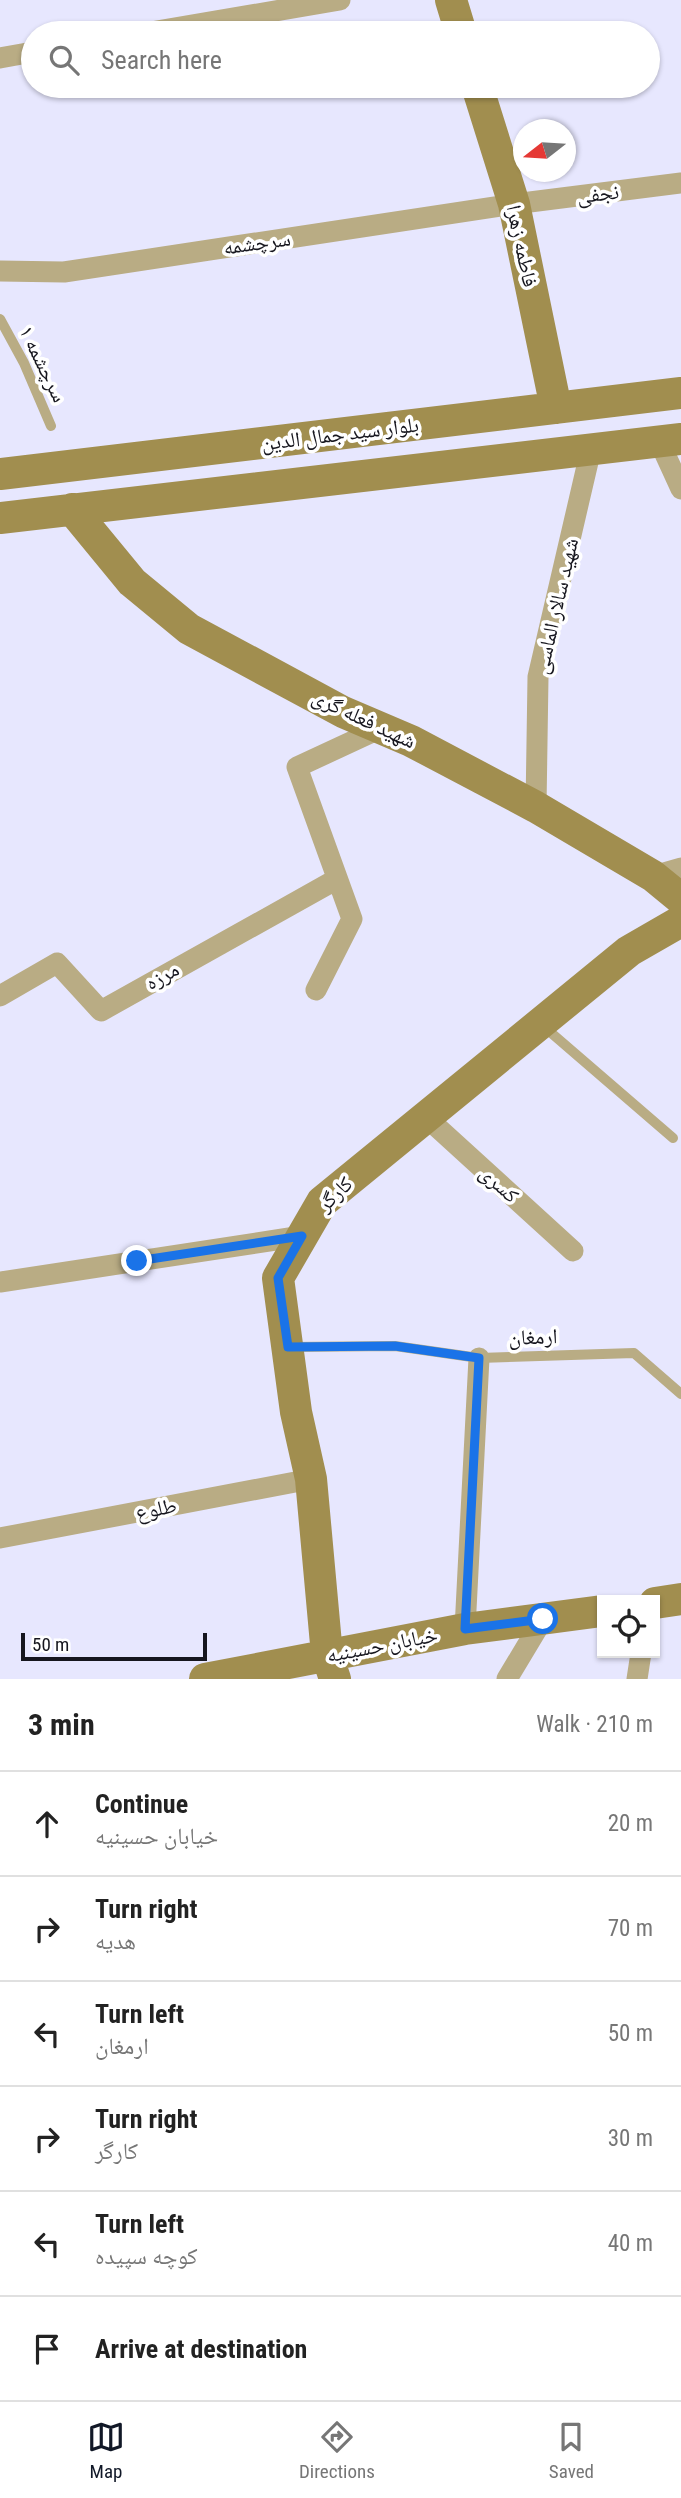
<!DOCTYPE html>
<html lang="en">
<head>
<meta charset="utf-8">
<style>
	body { margin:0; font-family:"Roboto Condensed","Noto Naskh Arabic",sans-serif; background:#f6f6f6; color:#222 }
	.controls { position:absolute; right:21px; bottom:21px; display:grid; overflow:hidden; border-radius:0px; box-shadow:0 2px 5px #0004 }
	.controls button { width:63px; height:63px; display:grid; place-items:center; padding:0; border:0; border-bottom:2px solid #e0e0e0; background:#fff; color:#222; font:35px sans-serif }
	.compass { position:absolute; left:513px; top:119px; width:63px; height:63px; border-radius:50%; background:#fff; box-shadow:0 2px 5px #0004; rotate:253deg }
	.scale { position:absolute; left:21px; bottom:18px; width:186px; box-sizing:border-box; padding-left:7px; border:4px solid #16161e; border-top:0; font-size:19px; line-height:24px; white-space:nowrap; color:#16161e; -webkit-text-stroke:5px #fff; paint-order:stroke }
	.stop { position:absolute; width:21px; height:21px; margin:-16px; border:5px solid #1a73e8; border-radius:50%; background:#fff }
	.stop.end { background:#1a73e8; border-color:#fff; box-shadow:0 2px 7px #0008 }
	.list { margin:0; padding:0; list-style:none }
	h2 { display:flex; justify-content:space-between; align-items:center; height:91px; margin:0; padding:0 28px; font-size:30px }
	h2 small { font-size:23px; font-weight:400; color:#767676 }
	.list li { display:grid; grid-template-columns:46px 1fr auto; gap:21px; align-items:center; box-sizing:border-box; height:105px; padding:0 28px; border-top:2px solid #e0e0e0 }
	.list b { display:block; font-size:26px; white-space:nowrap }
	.list p { margin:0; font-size:23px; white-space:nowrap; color:#767676 }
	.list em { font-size:23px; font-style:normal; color:#767676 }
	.icon { flex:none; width:38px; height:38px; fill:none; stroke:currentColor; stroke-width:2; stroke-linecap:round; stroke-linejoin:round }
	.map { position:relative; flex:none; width:681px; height:1679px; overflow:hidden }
	.search { position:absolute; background:#fff; box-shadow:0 2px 5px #0004; left:21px; right:21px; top:21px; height:77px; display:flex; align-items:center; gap:18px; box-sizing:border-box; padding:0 24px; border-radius:38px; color:#767676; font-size:26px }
	.sheet { height:721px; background:#fff }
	nav { display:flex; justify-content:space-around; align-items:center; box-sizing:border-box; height:98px; border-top:2px solid #e0e0e0; background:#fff; font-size:19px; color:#767676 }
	nav a { display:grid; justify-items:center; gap:4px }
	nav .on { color:#111827 }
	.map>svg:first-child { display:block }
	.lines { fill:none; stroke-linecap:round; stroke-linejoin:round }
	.lane { stroke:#b9ac84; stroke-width:10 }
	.street { stroke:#b9ac84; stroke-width:21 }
	.secondary { stroke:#a18e4f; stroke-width:32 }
	.route { stroke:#1a73e8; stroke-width:9 }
	.labels { text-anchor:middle; stroke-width:7; stroke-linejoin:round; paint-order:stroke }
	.street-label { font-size:21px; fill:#16161e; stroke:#fff }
</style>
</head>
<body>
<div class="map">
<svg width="681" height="1679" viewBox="0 0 681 1679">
	<rect width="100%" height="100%" fill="#e7e7fe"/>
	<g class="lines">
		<!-- lane -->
		<path class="lane" d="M0,319L24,363L51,426
			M542,1025L673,1138
			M290,1347L395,1346L479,1358L634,1353L681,1394"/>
		<!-- street -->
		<path class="street" d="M145,33L340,0
			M0,58L33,52
			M0,271L64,272L514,204L681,183
			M659,441L681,489
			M536,807L538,677L591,449
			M653,876L681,868
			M316,990L352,919L297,767L381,728
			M0,996L57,963L101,1011L337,879
			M426,1117L573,1251
			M0,1282L302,1236
			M0,1538L311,1479
			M465,1629L479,1358
			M507,1679L543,1619
			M637,1679L641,1653"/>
		<!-- secondary -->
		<path class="secondary" d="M451,0L461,33
			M477,86L514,204L556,408
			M0,474L681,393
			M72,509L132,582L189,629L343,712L411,741L536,807L653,876L681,899
			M0,518L681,439
			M655,1603L681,1599
			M205,1679L465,1629L602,1611
			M335,1679L327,1655L311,1479L296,1412L278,1278L322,1202L629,951L681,921"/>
	</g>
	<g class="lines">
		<!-- route -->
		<path class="route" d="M137,1261L302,1236L278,1278L288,1347L395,1346L479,1358L465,1629L543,1619"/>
	</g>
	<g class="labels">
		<!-- street labels -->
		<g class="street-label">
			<text transform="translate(598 194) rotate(-7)" y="7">نجفی</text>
			<text transform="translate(257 243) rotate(-8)" y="7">سرچشمه</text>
			<text transform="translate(522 246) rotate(78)" y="7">فاطمه زهرا</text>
			<text transform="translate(43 364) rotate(64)" y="7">سرچشمه ۱</text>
			<text transform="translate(340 434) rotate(-7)" y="7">بلوار سید جمال الدین</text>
			<text transform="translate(556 606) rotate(-77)" y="7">شهید سالار الماسی</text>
			<text transform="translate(364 719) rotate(25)" y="7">شهید فعله گری</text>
			<text transform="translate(162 976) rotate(-29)" y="7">مرزه</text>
			<text transform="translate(499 1184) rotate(42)" y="7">کسری</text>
			<text transform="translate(335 1194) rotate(-44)" y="7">کارگر</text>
			<text transform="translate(533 1337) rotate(-2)" y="7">ارمغان</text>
			<text transform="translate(156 1509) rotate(-11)" y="7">طلوع</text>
			<text transform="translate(382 1645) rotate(-11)" y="7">خیابان حسینیه</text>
		</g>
	</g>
</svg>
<div class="controls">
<button><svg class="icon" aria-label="locate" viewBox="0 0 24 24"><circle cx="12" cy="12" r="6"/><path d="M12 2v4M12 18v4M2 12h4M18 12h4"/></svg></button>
</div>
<svg class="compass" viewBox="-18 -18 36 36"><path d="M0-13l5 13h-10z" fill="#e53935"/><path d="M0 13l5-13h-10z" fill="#767676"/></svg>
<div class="scale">50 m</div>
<div class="stop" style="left:543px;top:1619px"></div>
<div class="stop end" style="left:137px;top:1261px"></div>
<div class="search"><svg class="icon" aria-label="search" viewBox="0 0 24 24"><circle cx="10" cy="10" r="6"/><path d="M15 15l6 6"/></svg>Search here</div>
</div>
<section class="sheet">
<h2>3 min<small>Walk · 210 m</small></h2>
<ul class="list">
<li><svg class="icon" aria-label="ahead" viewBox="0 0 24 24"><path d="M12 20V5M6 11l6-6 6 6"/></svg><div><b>Continue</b><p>خیابان حسینیه</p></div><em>20 m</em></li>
<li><svg class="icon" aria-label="right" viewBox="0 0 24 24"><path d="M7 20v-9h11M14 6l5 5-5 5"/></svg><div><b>Turn right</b><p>هدیه</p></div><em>70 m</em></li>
<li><svg class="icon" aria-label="left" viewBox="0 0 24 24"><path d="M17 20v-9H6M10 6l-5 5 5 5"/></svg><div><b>Turn left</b><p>ارمغان</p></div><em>50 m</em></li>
<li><svg class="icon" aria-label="right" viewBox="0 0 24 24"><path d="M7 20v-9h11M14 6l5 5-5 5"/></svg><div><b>Turn right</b><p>کارگر</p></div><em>30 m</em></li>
<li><svg class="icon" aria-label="left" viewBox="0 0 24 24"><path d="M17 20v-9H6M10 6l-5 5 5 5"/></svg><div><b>Turn left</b><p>کوچه سپیده</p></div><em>40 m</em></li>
<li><svg class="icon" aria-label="arrive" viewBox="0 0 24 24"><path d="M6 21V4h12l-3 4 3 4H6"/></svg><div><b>Arrive at destination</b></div></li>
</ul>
</section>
<nav>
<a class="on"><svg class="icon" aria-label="map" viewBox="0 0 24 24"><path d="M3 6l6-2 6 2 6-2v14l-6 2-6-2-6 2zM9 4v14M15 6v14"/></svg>Map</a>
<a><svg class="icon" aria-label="directions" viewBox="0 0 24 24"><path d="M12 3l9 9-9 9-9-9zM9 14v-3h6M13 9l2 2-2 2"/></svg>Directions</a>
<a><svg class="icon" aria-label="saved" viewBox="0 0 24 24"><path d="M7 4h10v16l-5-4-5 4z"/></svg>Saved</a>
</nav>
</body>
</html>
